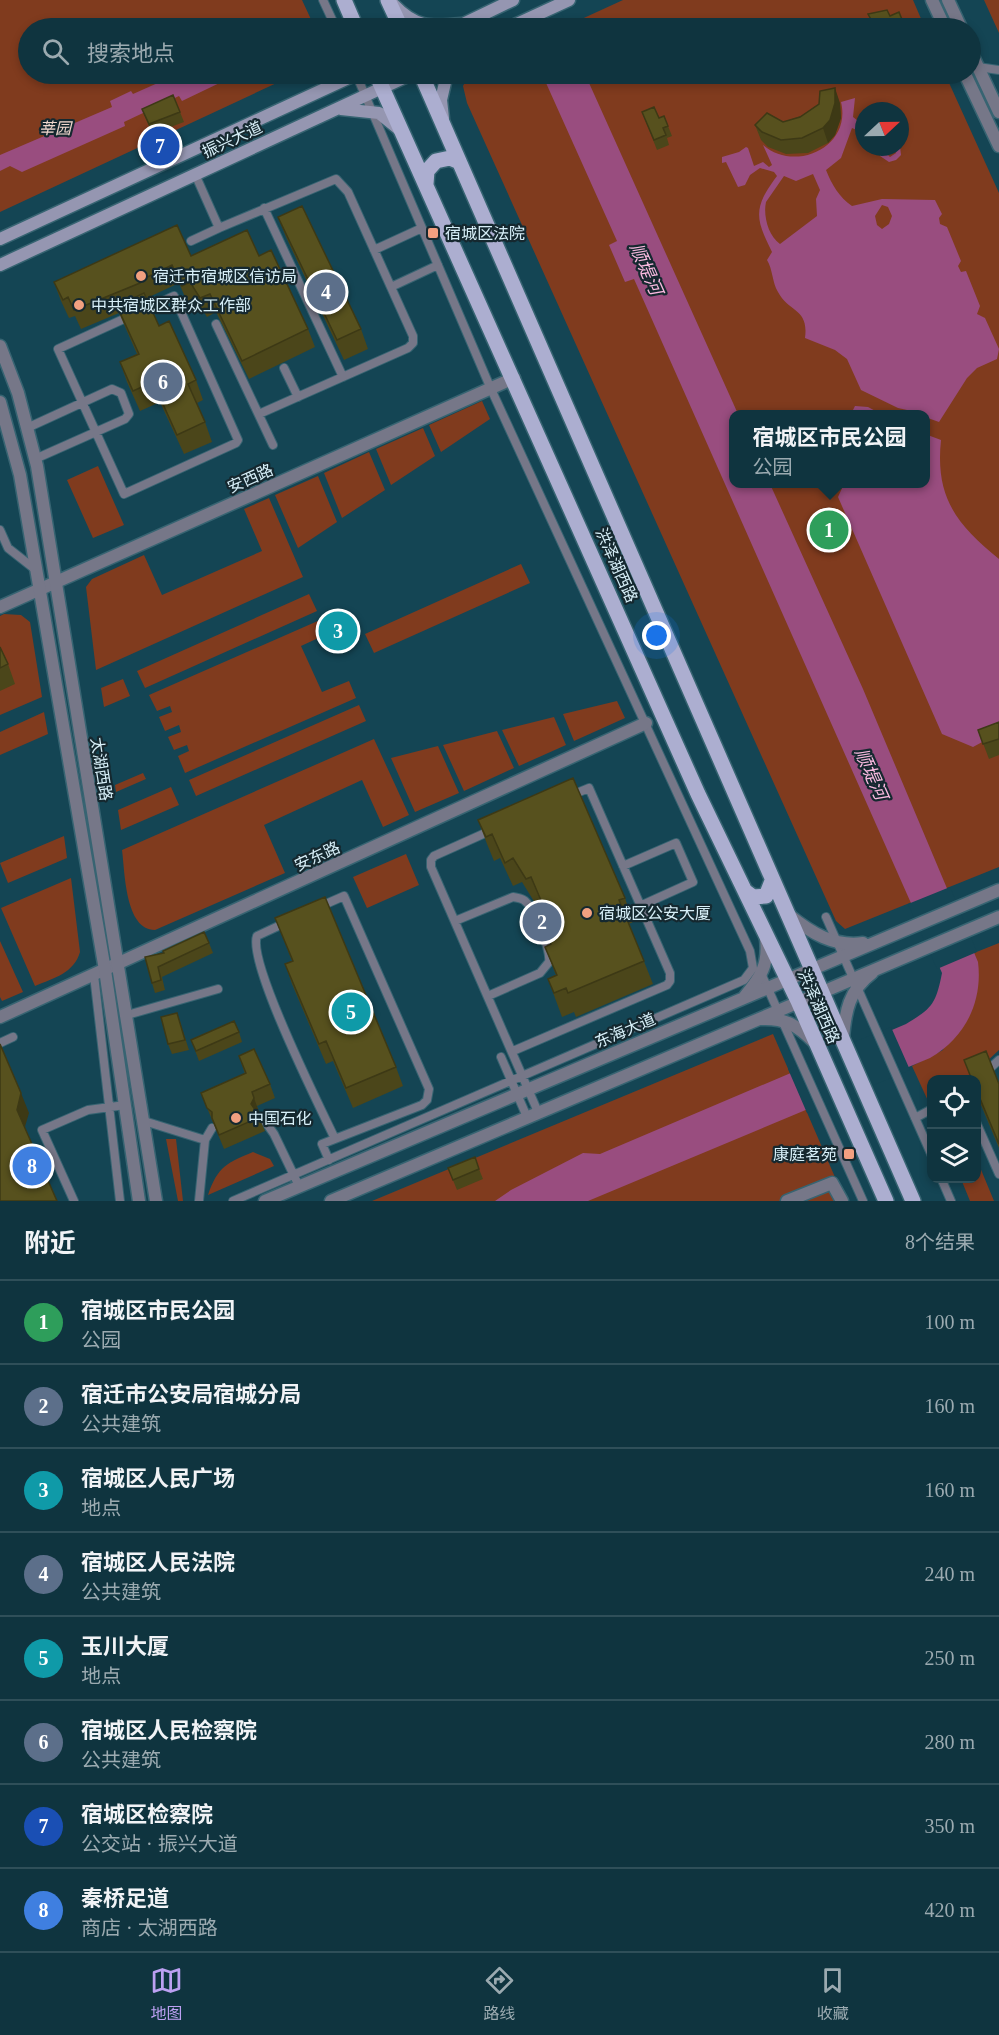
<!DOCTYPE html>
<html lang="zh">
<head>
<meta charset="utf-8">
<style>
	body { margin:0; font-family:"Times New Roman","Noto Sans SC",serif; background:#183c46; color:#f1f3f6 }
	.controls { position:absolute; right:18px; bottom:18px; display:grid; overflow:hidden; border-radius:12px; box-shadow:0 3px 9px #0003 }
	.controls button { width:54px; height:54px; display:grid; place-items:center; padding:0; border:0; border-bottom:2px solid #2f4f59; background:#0f343f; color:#f1f3f6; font:30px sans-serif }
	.compass { position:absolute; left:855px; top:102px; width:54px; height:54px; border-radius:50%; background:#0f343f; box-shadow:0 3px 9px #0003; rotate:68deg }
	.you { position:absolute; left:657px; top:636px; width:21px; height:21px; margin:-15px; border:4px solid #fff; border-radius:50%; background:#1a73e8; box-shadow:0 0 0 9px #1a73e833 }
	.badge { display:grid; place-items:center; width:39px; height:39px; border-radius:50%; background:#bca0f2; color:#fff; font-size:20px; font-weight:700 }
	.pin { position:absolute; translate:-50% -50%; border:3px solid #fff; box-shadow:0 2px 6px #0006 }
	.popup { position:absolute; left:729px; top:410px; width:201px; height:78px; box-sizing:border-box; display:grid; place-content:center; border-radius:12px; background:#0f343f; filter:drop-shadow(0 2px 4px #0005); font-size:20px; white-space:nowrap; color:#9baab0 }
	.popup b { font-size:22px; color:#f1f3f6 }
	.popup::after { content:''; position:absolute; left:50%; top:100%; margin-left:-12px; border:12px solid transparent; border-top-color:#0f343f }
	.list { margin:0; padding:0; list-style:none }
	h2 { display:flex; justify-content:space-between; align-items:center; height:78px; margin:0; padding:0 24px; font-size:26px }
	h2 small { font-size:20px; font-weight:400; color:#9baab0 }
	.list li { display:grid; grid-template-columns:39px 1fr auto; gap:18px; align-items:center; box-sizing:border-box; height:84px; padding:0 24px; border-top:2px solid #2f4f59 }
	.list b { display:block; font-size:22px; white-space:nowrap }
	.list p { margin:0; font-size:20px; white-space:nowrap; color:#9baab0 }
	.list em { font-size:20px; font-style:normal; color:#9baab0 }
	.icon { flex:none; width:33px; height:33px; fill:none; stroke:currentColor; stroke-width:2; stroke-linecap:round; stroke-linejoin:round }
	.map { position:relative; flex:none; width:999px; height:1201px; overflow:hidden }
	.search { position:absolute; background:#0f343f; box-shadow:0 3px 9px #0003; left:18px; right:18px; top:18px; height:66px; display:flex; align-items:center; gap:15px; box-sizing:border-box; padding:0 21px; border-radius:33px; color:#9baab0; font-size:22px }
	.sheet { height:750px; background:#0f343f }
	nav { display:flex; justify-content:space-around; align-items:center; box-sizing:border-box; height:84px; border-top:2px solid #2f4f59; background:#0f343f; font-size:16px; color:#9baab0 }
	nav a { display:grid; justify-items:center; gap:3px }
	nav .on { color:#bca0f2 }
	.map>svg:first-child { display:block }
	.green { fill:#803b1e; fill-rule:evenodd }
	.water { fill:#994d7f; fill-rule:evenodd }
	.pier { fill:#144554 }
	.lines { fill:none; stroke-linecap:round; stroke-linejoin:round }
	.service-casing { stroke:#376472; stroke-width:10 }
	.minor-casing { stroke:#376472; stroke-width:15 }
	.tertiary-casing { stroke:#376472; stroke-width:15 }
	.secondary-casing { stroke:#376472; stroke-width:15 }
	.primary-casing { stroke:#376472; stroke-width:18 }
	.service { stroke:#767788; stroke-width:8 }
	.minor { stroke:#767788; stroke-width:12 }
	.tertiary { stroke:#767788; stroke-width:12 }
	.secondary { stroke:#9596b1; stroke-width:12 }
	.primary { stroke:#acaed0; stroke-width:15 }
	.wall { fill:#4b461a }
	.shaded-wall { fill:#3d3915 }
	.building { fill:#57511e; stroke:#3d3915; stroke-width:1.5 }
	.poi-dot { fill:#f2a080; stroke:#15282f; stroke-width:2 }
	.labels { text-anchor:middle; stroke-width:4.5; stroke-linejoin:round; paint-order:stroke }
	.park-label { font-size:16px; font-style:italic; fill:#efd7cd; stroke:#15282f }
	.street-label { font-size:16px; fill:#d7eff8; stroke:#15282f }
	.poi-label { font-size:16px; fill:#d7eff8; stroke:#15282f; text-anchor:start }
	.water-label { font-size:18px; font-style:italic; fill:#fabae0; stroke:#15282f }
</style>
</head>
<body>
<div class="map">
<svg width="999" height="1201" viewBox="0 0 999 1201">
	<rect width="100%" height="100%" fill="#144554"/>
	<!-- green -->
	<path class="green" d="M0,0H302L315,28H28V74H296L0,212Z
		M623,0H913L925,28H562Z
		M984,0H999V33Z
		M469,74H945L999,193V867L845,929L836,921L467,103L463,86ZM864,111H900V147H864ZM733,414H925V484H733Z
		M482,401L490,419L441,452L429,425Z
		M423,428L435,456L391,485L376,449Z
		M369,452L385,490L342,518L324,473Z
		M98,466L124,525L93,538L67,480Z
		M318,476L337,522L298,548L275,495Z
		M269,498L303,577L96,670L86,587L92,579L144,555L162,595L262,551L244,509Z
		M521,564L530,583L374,653L365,634Z
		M309,594L317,611L145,688L137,671Z
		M4,614L21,615L30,622L42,697L0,715V616Z
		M320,620L327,634L301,646L322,692L349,681L356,698L185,773L178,756L189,751L187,745L174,750L168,737L181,732L179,725L165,731L159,717L172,712L170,706L157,711L149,695Z
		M123,679L130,696L104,707L101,688Z
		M617,701L625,718L574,741L563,714Z
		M359,705L366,721L196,796L189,780Z
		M44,712L48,734L0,755V732Z
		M554,717L566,745L519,766L502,730Z
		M497,731L514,768L464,791L443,745Z
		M374,739L409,815L383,827L362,780L264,825L285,873L155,930C125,930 125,872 122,850Z
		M438,746L459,793L415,812L391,758Z
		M143,773L146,779L116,792L115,785Z
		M171,787L179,805L121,830L118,810Z
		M64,836L67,858L8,883L0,863Z
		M406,854L419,885L367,908L353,877Z
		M71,878L80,952C74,973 54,978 35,986L1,908Z
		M0,941L23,992L2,1001L0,997Z
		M999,943V1050L968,1079L932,1080L931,1102L929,1103L912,1066L943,1050L974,953Z
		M773,1034L844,1198L836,1201H372Z
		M166,1139H176L183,1201H178Z
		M253,1152L270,1159L274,1166L208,1195C218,1166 227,1163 253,1152Z
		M977,1160L994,1201H970L961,1179L976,1178Z"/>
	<!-- water -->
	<path class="water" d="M288,18L293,28H265Z
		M178,74H233L232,77L182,101L179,96L124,122L125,126L22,172L10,166L0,171V155L112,107L110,101L131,91L133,94Z
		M542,74H585L738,414H733V484H770L863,689L978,962C983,1002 965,1038 930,1058L588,1201H495L511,1190L583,1153L600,1154L906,1024C933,1008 936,1003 942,973L634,279L625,282L609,245L617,241Z
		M855,98L853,117L862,124L859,131L852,128L841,158L826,170C832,185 839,197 852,206L882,199L935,200L942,214L939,218L940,224L947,227L961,261L958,266L961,272L966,271L980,306L977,314L985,318L999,349L997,359L977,368L967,378L939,422L925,417V414L898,408L861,390L847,359L835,350L805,338C809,308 789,313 778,292C772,282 773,270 767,260L772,252C755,218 753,208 777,176L774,172L760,168L750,175L745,185L738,187L726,162L722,163V157L739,152L746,147L748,148L754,166L763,162L769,167L772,165L763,145C795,173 852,147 841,102ZM813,174L820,190L816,199L817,216L780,244C768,236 763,215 766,202L784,176L796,181ZM882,205L888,207L892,216L889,224L882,229L877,225L875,216Z
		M900,146L901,155L896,160L889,162L880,156V147H887L885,152L890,157L896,153L894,147Z
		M855,406L868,407L881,414H851Z
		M925,434L941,440C935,497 956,524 999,559V733L973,747L942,734L838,497L844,484H925Z"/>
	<!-- pier -->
	<path class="pier" d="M506,0H556L567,26L562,28H519Z
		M950,887L977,952L937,969L908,904Z
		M891,1027L910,1070L807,1113L788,1069Z"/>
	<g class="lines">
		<!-- service casing -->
		<g class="service-casing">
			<path id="service" d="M323,0L336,28
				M978,67L999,70
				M195,174L219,228L336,179L348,192L413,336V343L408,348L259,414
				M264,208L343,377
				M191,241L219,228
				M374,250L422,228
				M391,287L438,265
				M174,296L238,440L236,443L124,494L58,349Z
				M216,324L273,445
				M284,368L298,397
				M27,428L112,389L121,393L129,414L125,419L35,459
				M0,530L8,548L36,570
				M492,830L434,856L431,860V867L538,1112
				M623,866L676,843L693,882L640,906
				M319,907L344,896L429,1089L427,1100L422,1105L322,1144L329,1160
				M826,917L932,1156
				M455,921L513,897C518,898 523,898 526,902C535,910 551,951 549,962L540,973L488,996
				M287,922L257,936C247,962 320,1107 335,1139
				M760,971L863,1201
				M94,975L120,1201
				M127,1015L218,989
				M0,1043L13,1037
				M513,1051L667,985L670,981V973L589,788L572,795
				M501,1057L527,1117
				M976,1081L999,1060
				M262,1117L274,1134L299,1186
				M915,1118L932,1109
				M144,1121L205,1140
				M976,1122L999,1174
				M941,1178L951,1201
				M74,1201L42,1130L88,1110L125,1105
				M199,1201L205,1140L212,1128
				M233,1201L744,980L753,968L750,951L491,389L356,74"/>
		</g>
		<!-- minor casing -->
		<g class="minor-casing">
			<path id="minor" d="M0,607L514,378
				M0,1017L646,723
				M787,1201L832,1183L842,1201"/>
		</g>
		<!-- tertiary casing -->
		<g class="tertiary-casing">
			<path id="tertiary" d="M932,0L945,28
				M948,0L961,28
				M970,50L999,112
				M965,74L999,146
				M0,346L18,393L37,466L156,1201
				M0,402L20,475L105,970L139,1201
				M789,915C811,933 834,947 863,943
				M745,996C761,977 769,964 766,939
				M761,1019C785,1018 797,1025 814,1042
				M843,1039C845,1012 849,990 872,973
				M265,1201L999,890
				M331,1201L999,917"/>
		</g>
		<!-- secondary casing -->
		<g class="secondary-casing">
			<path id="secondary" d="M392,3C415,28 430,27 461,24
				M455,28L513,0
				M508,28L569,0
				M341,109L379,113L400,130
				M443,118L441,100L447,74
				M0,239L357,74
				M0,265L412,74"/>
		</g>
		<!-- primary casing -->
		<g class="primary-casing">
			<path id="primary" d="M344,0L356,28
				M388,0L401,28
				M376,74L698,794L798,1001L886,1201
				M421,74L913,1201
				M426,184L427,171L436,161L450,158L459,162
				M745,891L753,897L766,896L772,881"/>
		</g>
		<!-- service -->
		<use href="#service" class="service"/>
		<!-- minor -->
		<use href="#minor" class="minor"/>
		<!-- tertiary -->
		<use href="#tertiary" class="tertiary"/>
		<!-- secondary -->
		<use href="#secondary" class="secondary"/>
		<!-- primary -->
		<use href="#primary" class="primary"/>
	</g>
	<!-- wall -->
	<path class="wall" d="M840,103L841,118L835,135L828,143L808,153L786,154L768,147L761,140L755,125L783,122Z
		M142,109L180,112L184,122L152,134Z
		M642,112L659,118L664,116L672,136L667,138L669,145L657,150Z
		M278,217L361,329L368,349L344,360L286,237Z
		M191,256H259L308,329L315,347L249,379L216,312L207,317L197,301L188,304L179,283L147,298L159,326L196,380L203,400L197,403L205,422L212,442L184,454L160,402L140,411L127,382L120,362L137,354L119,313L81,329L75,316L69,318L61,301L54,282Z
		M0,647L8,664L15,684L0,691Z
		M999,722V755L989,759L978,730Z
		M478,820L625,898L633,922L629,924L653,984L576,1017L574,1012L562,1017L548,979L556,975L545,947L551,944L547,919L539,901L535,903L522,882L513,886L500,858L494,861L487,844Z
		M275,918L396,1067L403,1086L353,1108L333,1061L326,1064L292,984L285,964L292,961Z
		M209,943L213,953L162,977L165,990L155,993L152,983L145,957Z
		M177,1013L189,1050L172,1054L168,1044Z
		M239,1032L242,1042L199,1061L191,1040Z
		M239,1056L270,1084L275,1098L257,1106L259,1112L258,1115L265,1131L224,1149L201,1093L245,1074Z
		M964,1060L999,1084V1148L976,1093V1080H972Z
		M448,1168L479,1169L483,1179L457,1190Z"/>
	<!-- shaded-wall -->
	<path class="shaded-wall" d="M835,88L840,103L841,118L835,135L828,143L823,128Z
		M21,1093L29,1113L24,1130L17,1110Z
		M254,1098L259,1112L256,1118L251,1104Z"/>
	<!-- building -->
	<path class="building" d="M887,10L890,16L899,12L903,22L907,21L910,28H872L873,23L868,14Z
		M835,88V103L830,120L823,128L802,138L781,140L762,132L755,125L767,113L783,122L800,117L819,104L820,91Z
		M173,95L180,112L149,124L142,109Z
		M654,107L659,118L664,116L668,126L663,128L666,135L654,140L642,112Z
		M302,206L361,329L337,340L278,217Z
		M177,225L191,256L247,230L259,256L271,250L308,329L242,361L210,294L200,298L190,282L182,286L172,265L139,281L140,283L74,310L68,297L63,300L54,282Z
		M144,293L159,326L169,321L196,380L188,384L205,422L177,435L153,382L133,391L120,362L139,354L117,306Z
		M0,647L8,664L0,668Z
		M999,722V739L983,744L978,730Z
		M573,778L625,898L619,900L644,961L568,993L566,988L554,993L548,979L557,975L545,947L551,944L544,921L549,919L531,877L526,879L513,858L505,863L492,834L486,837L478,820Z
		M325,897L396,1067L346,1088L326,1041L319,1044L285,964L293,961L275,918Z
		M204,932L209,943L158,967L161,980L152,983L145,957L164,953L163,951Z
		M177,1013L185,1040L168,1044L161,1017Z
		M234,1021L239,1032L196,1051L191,1040Z
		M0,1044L21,1093L17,1110L57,1201H0Z
		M254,1049L270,1084L252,1092L254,1098L251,1104L260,1117L219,1135L212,1118V1112L207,1108L201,1093L246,1073L239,1056Z
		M986,1051L999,1084V1144L976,1089V1080H972L964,1060Z
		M475,1157L479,1169L453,1180L448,1168Z"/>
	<!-- markers -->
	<g class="poi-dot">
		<rect x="427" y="227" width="12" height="12" rx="3"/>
		<circle cx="141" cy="276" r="6"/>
		<circle cx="79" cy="305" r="6"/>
		<circle cx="587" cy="913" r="6"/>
		<circle cx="236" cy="1118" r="6"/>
		<rect x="843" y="1148" width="12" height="12" rx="3"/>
	</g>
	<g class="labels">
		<!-- park labels -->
		<g class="park-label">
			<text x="55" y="134">莘园</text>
		</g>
		<!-- street labels -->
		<g class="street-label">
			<text transform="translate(232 139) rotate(-25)" y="6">振兴大道</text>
			<text transform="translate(250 478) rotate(-24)" y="6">安西路</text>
			<text transform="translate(617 565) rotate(66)" y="6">洪泽湖西路</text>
			<text transform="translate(102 769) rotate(81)" y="6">太湖西路</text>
			<text transform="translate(317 856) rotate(-25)" y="6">安东路</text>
			<text transform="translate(819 1006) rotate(66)" y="6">洪泽湖西路</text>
			<text transform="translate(625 1030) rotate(-23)" y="6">东海大道</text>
		</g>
		<!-- poi labels -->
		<g class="poi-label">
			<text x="445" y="239">宿城区法院</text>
			<text x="153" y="282">宿迁市宿城区信访局</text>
			<text x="91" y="311">中共宿城区群众工作部</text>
			<text x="599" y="919">宿城区公安大厦</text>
			<text x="248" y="1124">中国石化</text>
			<text x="837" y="1160" text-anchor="end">康庭茗苑</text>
		</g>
		<!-- water labels -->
		<g class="water-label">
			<text transform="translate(646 269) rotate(66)" y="6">顺堤河</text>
			<text transform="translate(871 774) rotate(66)" y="6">顺堤河</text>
		</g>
	</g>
</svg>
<div class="controls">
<button><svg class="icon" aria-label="locate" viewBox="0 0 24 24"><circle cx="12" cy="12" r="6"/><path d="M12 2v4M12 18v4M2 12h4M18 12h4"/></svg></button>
<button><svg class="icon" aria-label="layers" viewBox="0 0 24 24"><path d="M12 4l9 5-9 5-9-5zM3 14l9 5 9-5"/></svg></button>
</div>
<svg class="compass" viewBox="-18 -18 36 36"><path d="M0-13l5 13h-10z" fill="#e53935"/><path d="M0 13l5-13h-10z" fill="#9baab0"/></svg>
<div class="you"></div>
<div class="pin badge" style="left:829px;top:530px;background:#2e9e5b">1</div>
<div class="popup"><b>宿城区市民公园</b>公园</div>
<div class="pin badge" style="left:542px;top:922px;background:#5c6f8a">2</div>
<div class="pin badge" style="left:338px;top:631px;background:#0f9aa8">3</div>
<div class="pin badge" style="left:326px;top:292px;background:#5c6f8a">4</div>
<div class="pin badge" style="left:351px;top:1012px;background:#0f9aa8">5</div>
<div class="pin badge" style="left:163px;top:382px;background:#5c6f8a">6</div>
<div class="pin badge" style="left:160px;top:146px;background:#1a4fb4">7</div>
<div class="pin badge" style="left:32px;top:1166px;background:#3f7fe0">8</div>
<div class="search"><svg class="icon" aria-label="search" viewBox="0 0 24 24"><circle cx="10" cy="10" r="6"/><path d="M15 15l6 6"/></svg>搜索地点</div>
</div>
<section class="sheet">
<h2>附近<small>8个结果</small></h2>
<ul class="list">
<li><span class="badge" style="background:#2e9e5b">1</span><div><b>宿城区市民公园</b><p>公园</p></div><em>100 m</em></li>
<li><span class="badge" style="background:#5c6f8a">2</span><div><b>宿迁市公安局宿城分局</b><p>公共建筑</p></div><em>160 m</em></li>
<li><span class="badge" style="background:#0f9aa8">3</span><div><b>宿城区人民广场</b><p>地点</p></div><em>160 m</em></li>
<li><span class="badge" style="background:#5c6f8a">4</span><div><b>宿城区人民法院</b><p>公共建筑</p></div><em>240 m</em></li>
<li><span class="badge" style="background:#0f9aa8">5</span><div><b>玉川大厦</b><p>地点</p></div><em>250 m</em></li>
<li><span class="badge" style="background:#5c6f8a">6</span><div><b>宿城区人民检察院</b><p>公共建筑</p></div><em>280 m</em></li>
<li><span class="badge" style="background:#1a4fb4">7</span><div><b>宿城区检察院</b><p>公交站 · 振兴大道</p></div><em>350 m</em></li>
<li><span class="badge" style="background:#3f7fe0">8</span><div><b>秦桥足道</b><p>商店 · 太湖西路</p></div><em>420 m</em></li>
</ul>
</section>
<nav>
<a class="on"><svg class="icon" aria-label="map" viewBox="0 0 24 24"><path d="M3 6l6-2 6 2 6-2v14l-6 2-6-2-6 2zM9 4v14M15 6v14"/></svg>地图</a>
<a><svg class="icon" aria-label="directions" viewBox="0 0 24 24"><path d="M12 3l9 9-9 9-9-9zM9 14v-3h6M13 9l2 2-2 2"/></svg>路线</a>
<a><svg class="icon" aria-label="saved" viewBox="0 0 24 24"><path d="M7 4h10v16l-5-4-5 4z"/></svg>收藏</a>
</nav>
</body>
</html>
